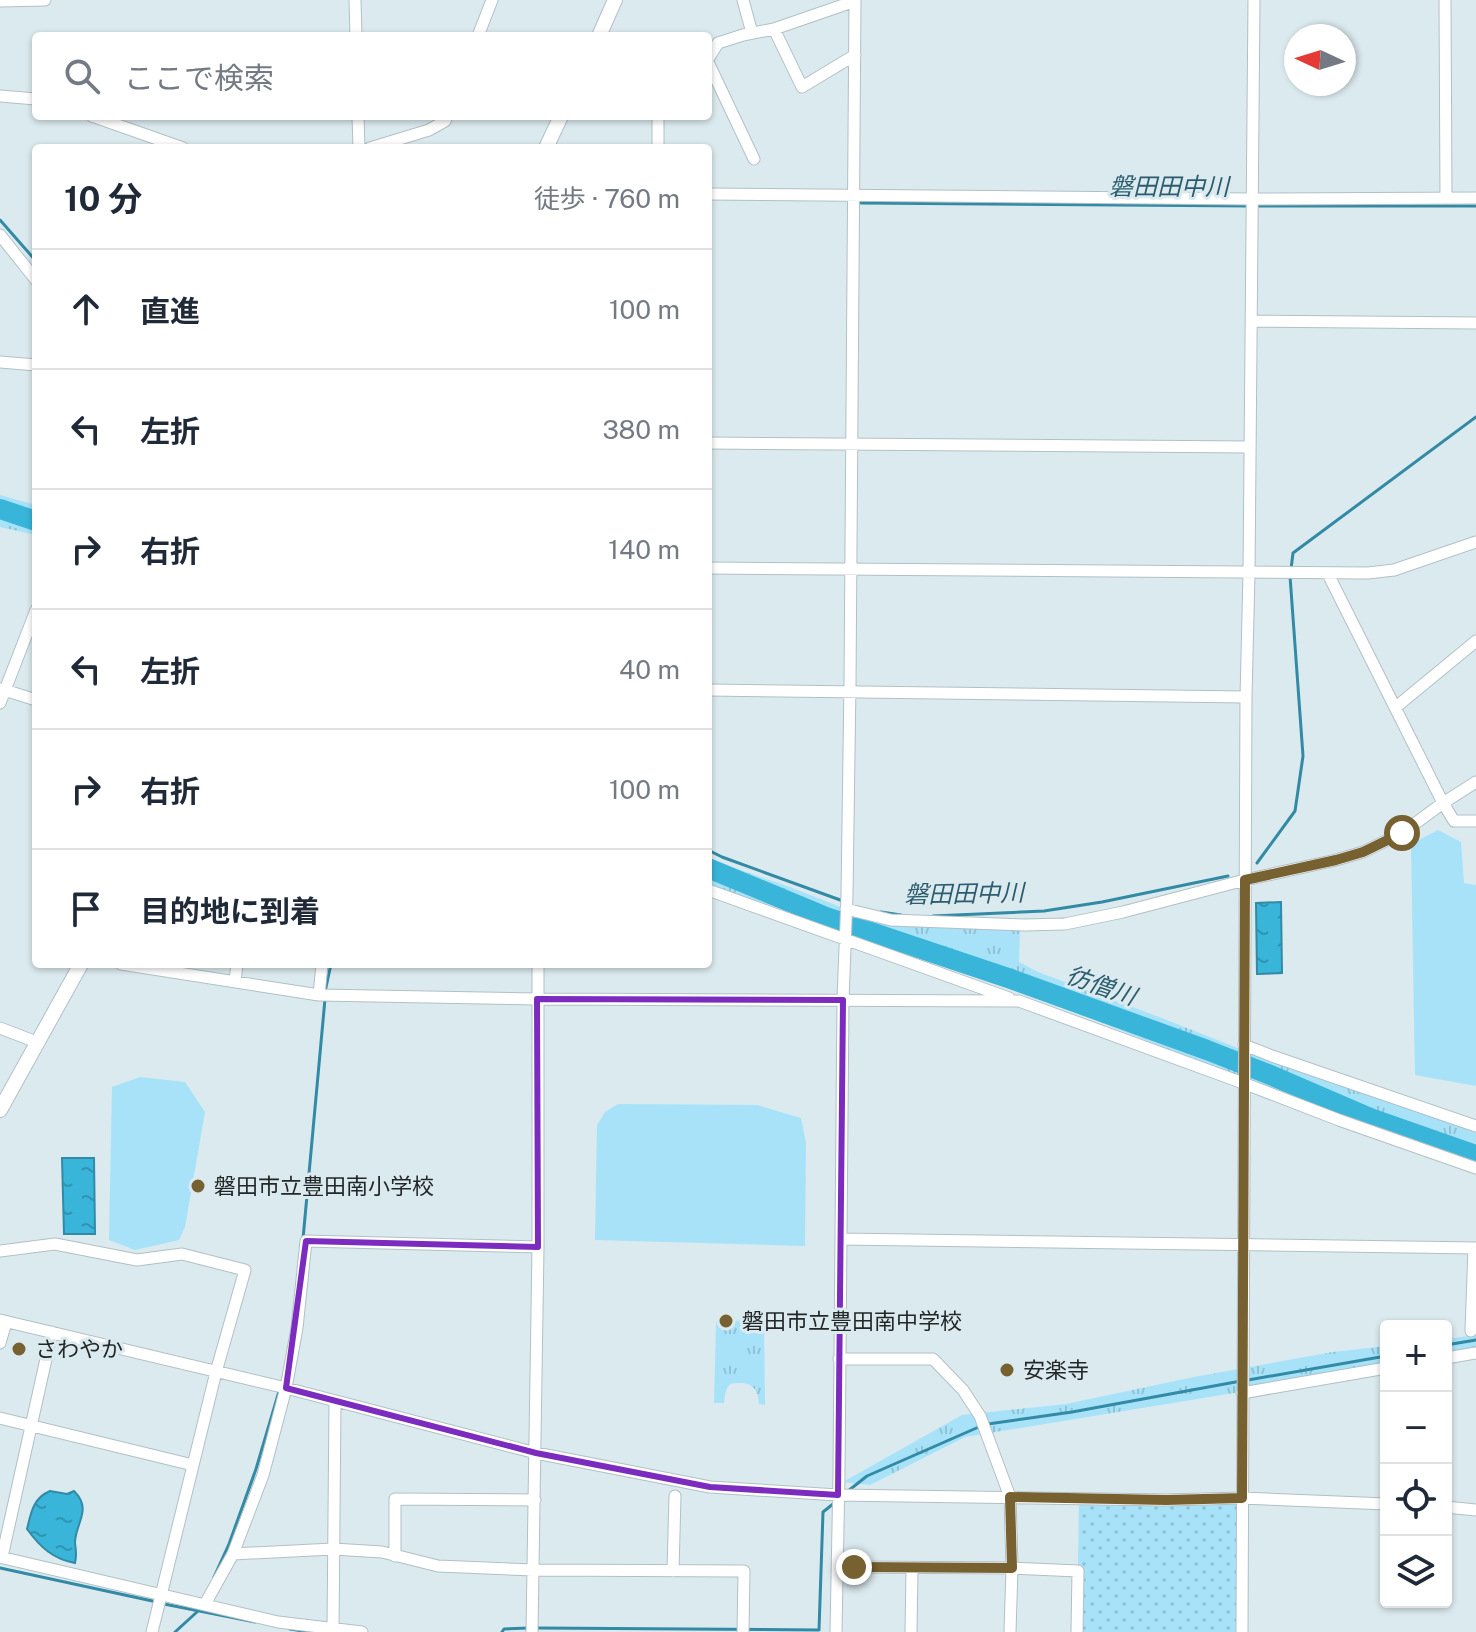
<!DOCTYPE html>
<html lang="ja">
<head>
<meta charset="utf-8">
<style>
	body { margin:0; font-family:"Public Sans","Noto Sans JP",sans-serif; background:#f6f6f7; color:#1f2937 }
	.controls { position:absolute; right:24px; bottom:24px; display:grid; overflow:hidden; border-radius:8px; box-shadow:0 2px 6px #0004 }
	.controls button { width:72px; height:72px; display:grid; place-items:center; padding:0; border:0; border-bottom:2px solid #e0e1e3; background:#fff; color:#1f2937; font:40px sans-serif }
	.compass { position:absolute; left:1284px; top:24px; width:72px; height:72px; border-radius:50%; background:#fff; box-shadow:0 2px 6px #0004; rotate:274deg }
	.stop { position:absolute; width:24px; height:24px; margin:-18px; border:6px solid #776131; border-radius:50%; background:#fff }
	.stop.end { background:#776131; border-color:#fff; box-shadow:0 2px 8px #0008 }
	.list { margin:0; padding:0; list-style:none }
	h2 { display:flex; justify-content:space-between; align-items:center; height:104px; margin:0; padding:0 32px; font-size:34px }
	h2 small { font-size:26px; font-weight:400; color:#747a83 }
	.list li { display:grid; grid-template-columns:52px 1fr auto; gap:24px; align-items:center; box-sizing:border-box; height:120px; padding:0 32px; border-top:2px solid #e0e1e3 }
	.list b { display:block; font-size:30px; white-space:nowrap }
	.list em { font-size:26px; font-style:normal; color:#747a83 }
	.icon { flex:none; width:44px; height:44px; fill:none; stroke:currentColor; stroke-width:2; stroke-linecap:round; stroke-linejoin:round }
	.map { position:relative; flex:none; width:1476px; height:1632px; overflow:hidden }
	.search { position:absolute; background:#fff; box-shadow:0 2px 6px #0004; left:32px; top:32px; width:680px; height:88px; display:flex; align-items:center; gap:20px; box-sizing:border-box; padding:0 28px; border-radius:8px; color:#747a83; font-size:30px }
	.panel { position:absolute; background:#fff; box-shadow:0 2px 6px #0004; left:32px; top:144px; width:680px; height:824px; border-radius:8px }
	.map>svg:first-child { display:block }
	.grass { fill:url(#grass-tufts) }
	.park { fill:url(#park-dots) }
	.garden { fill:#a7e2f9 }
	.water { fill:url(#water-ripples); stroke:#328aa5; stroke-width:2 }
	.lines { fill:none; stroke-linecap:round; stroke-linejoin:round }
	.stream { stroke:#328aa5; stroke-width:3 }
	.river { stroke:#39b5da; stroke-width:20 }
	.minor-casing { stroke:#b2c0c5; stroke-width:13 }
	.major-casing { stroke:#b2c0c5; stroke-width:16 }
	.minor { stroke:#fff; stroke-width:11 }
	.major { stroke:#fff; stroke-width:14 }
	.route { stroke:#776131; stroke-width:10 }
	.marked { fill:none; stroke:#7b2cbf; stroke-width:6; stroke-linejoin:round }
	.poi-dot { fill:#776131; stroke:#dbeaef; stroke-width:3 }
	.labels { text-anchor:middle; stroke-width:6; stroke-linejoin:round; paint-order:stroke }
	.poi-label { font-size:22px; fill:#222729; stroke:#dbeaef; text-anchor:start }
	.water-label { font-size:24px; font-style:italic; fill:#2c5d6e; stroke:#dbeaef }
</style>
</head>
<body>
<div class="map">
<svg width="1476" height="1632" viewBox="0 0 1476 1632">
	<defs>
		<pattern id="grass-tufts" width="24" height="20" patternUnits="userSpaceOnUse" patternTransform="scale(2)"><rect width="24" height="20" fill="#a7e2f9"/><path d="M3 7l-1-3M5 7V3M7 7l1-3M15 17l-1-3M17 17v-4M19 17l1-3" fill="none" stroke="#8fc2d5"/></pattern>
		<pattern id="park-dots" width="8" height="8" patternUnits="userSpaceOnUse" patternTransform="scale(2)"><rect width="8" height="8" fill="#a7e2f9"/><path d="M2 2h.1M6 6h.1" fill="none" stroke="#8fc2d5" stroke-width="1.8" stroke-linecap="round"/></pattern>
		<pattern id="water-ripples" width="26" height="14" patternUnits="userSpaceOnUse" patternTransform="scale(2)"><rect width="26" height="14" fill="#39b5da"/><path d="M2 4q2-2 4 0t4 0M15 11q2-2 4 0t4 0" fill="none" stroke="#3093b1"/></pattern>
	</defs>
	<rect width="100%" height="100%" fill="#dbeaef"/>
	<!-- grass -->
	<path class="grass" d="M0,495L36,505V535L0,527Z
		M708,859L790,887L846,909L891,920L1020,930L1019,962L1038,972L1154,1015L1273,1062L1476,1128V1168L1287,1100L1191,1058L1056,1005L783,909L708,887Z
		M764,1319L765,1405L759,1404C758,1391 754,1382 738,1383C736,1383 733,1383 731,1384C725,1387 725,1397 724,1403H714L716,1322Z
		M1476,1335V1353L1446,1358V1339Z
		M1386,1346V1368L965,1437L870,1485L843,1482L962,1415L1066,1404L1194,1377L1333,1352Z"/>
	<!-- park -->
	<path class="park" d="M1079,1498H1242V1632H1077Z"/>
	<!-- garden -->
	<path class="garden" d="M1438,830L1461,842L1464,883L1476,885V1086L1415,1075L1411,844Z
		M140,1077L185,1082L205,1112L185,1227L179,1240L135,1250L109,1240L112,1087Z
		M618,1104L757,1105L801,1118L806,1143L805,1246L595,1240L597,1125L605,1112Z"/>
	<!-- water -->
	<path class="water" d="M1281,902L1282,973L1257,974L1256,903Z
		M62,1158H94L95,1234H64Z
		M50,1491L67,1494L74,1491C93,1510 75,1523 75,1543C76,1551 77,1554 75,1563C53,1559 40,1547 27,1529C31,1513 33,1498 50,1491Z"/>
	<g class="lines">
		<!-- stream -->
		<path class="stream" d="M861,203L1250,206
			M1257,206H1476
			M0,220L36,261
			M1291,569L1293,553L1476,417
			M708,850L722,857L843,901
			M1257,863L1295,811L1303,756L1290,576
			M881,912L901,915
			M933,916L1044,911L1102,902L1228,876
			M325,992L331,964
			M303,1239L325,999
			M1446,1345L1476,1340
			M1248,1380L1386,1356
			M988,1424L1072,1412L1241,1381
			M848,1491L867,1476L981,1426
			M0,1568L157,1602
			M214,1577L229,1544L256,1469L280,1388
			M164,1604L255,1622
			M537,1628L819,1630L823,1512L833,1504
			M290,1629L309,1632
			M175,1632L198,1611L200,1605
			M502,1632L504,1629L529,1628"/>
		<!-- river -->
		<path class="river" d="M0,509L36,521
			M708,868L826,917L1011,979L1207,1050L1268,1074L1370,1118L1476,1155"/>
		<!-- minor casing -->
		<g class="minor-casing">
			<path id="minor" d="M355,0L356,36
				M743,0L752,33
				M1445,0L1446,198
				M0,1L45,0
				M774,29L802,87L855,55
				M478,36L492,0
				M708,59L718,43L743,35L774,29L855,1
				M708,62L754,159
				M0,96L36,99
				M92,116L183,148
				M358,116L359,148
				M370,148L429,130L445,121L447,116
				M658,148V116
				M708,194L1252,199L1476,198
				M0,235L36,280
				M1252,321L1476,323
				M0,362L36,365
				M708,443L1250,447
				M708,568L1368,573L1394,570L1476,542
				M1328,574L1443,803L1454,821H1476
				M1,689L36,700
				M708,690L1246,697
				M0,703L36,610
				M1396,707L1476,641
				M708,890L1009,998
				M846,909L891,920L1024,925L1065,924L1123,912L1245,880L1336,860L1363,852L1402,833L1443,803L1476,782
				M121,964L319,995L537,999L1019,1001L1243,1083L1339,1120L1476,1168
				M235,981L237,964
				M319,995L322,964
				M0,1028L39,1043
				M1244,1045L1272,1056L1476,1126
				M841,1239L1476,1248
				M0,1251L55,1244L137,1260L182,1254L245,1270L216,1372L152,1632
				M0,1320L286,1388L536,1453L710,1487L838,1495L1166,1500L1242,1498L1386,1504
				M1471,1331L1474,1248
				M0,1343L6,1322
				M1446,1358L1476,1353
				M839,1359H933L963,1390L980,1416L1010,1497L1012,1568L1010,1632
				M1242,1393L1386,1368
				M0,1418L193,1465
				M1446,1507L1476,1510
				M233,1554L333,1549L382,1552L438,1566L533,1570L744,1571L743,1632
				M395,1556V1499L535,1500
				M0,1557L278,1622L362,1632
				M2,1557L52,1332
				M854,1567L1012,1568L1078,1571L1077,1632
				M673,1571L675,1496
				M205,1604L233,1554L263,1475L286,1388L297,1328L306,1241L538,1247
				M333,1632L335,1401
				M532,1632L538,1247V964
				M836,1632L839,1474L843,1000L847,895L850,683L855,0
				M911,1632L912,1568
				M1242,1632L1246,697L1249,573L1254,0"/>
		</g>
		<!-- major casing -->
		<g class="major-casing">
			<path id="major" d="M599,36L615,0
				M546,148L561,116
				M0,1110L81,964"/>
		</g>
		<!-- minor -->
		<use href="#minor" class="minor"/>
		<!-- major -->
		<use href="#major" class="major"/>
	</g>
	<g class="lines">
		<!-- route -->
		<path class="route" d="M854,1567L1012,1568L1010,1497L1166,1500L1242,1498L1245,880L1336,860L1363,852L1402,833"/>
	</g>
	<!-- marked area -->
	<path class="marked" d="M537,999L843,1000L838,1495L710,1487L536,1453L286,1388L306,1241L538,1247Z"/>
	<!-- markers -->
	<g class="poi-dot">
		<circle cx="198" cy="1186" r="8"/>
		<circle cx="726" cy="1321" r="8"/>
		<circle cx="19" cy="1349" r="8"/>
		<circle cx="1007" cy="1370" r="8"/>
	</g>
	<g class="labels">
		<!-- poi labels -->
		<g class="poi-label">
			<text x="214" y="1194">磐田市立豊田南小学校</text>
			<text x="742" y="1329">磐田市立豊田南中学校</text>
			<text x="35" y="1357">さわやか</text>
			<text x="1023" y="1378">安楽寺</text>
		</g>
		<!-- water labels -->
		<g class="water-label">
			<text x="1169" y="195">磐田田中川</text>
			<text transform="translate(964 894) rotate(-1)" y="8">磐田田中川</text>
			<text transform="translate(1101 986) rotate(19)" y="8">彷僧川</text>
		</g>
	</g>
</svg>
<div class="controls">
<button>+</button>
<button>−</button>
<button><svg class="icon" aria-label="locate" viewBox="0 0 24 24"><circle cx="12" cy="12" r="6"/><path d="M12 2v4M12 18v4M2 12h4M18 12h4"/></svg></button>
<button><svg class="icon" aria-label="layers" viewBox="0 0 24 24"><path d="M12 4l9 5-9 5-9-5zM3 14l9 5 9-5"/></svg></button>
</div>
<svg class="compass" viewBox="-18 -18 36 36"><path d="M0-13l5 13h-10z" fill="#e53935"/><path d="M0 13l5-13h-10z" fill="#747a83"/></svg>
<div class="stop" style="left:1402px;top:833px"></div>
<div class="stop end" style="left:854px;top:1567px"></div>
<div class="search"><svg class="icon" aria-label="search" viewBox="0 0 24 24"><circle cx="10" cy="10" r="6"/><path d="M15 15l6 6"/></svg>ここで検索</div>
<section class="panel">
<h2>10 分<small>徒歩 · 760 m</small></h2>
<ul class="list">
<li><svg class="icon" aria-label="ahead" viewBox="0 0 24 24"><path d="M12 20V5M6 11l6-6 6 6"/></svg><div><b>直進</b></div><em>100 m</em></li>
<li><svg class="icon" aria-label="left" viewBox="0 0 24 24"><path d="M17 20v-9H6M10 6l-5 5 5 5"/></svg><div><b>左折</b></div><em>380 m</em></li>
<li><svg class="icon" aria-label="right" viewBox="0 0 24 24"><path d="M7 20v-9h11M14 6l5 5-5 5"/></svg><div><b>右折</b></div><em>140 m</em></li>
<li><svg class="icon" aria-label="left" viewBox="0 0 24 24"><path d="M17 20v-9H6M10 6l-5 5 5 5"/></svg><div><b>左折</b></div><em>40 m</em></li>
<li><svg class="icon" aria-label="right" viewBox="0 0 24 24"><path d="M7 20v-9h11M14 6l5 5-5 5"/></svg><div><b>右折</b></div><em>100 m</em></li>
<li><svg class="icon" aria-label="arrive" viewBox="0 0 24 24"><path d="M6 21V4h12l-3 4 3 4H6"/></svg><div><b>目的地に到着</b></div></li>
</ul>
</section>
</div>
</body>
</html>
